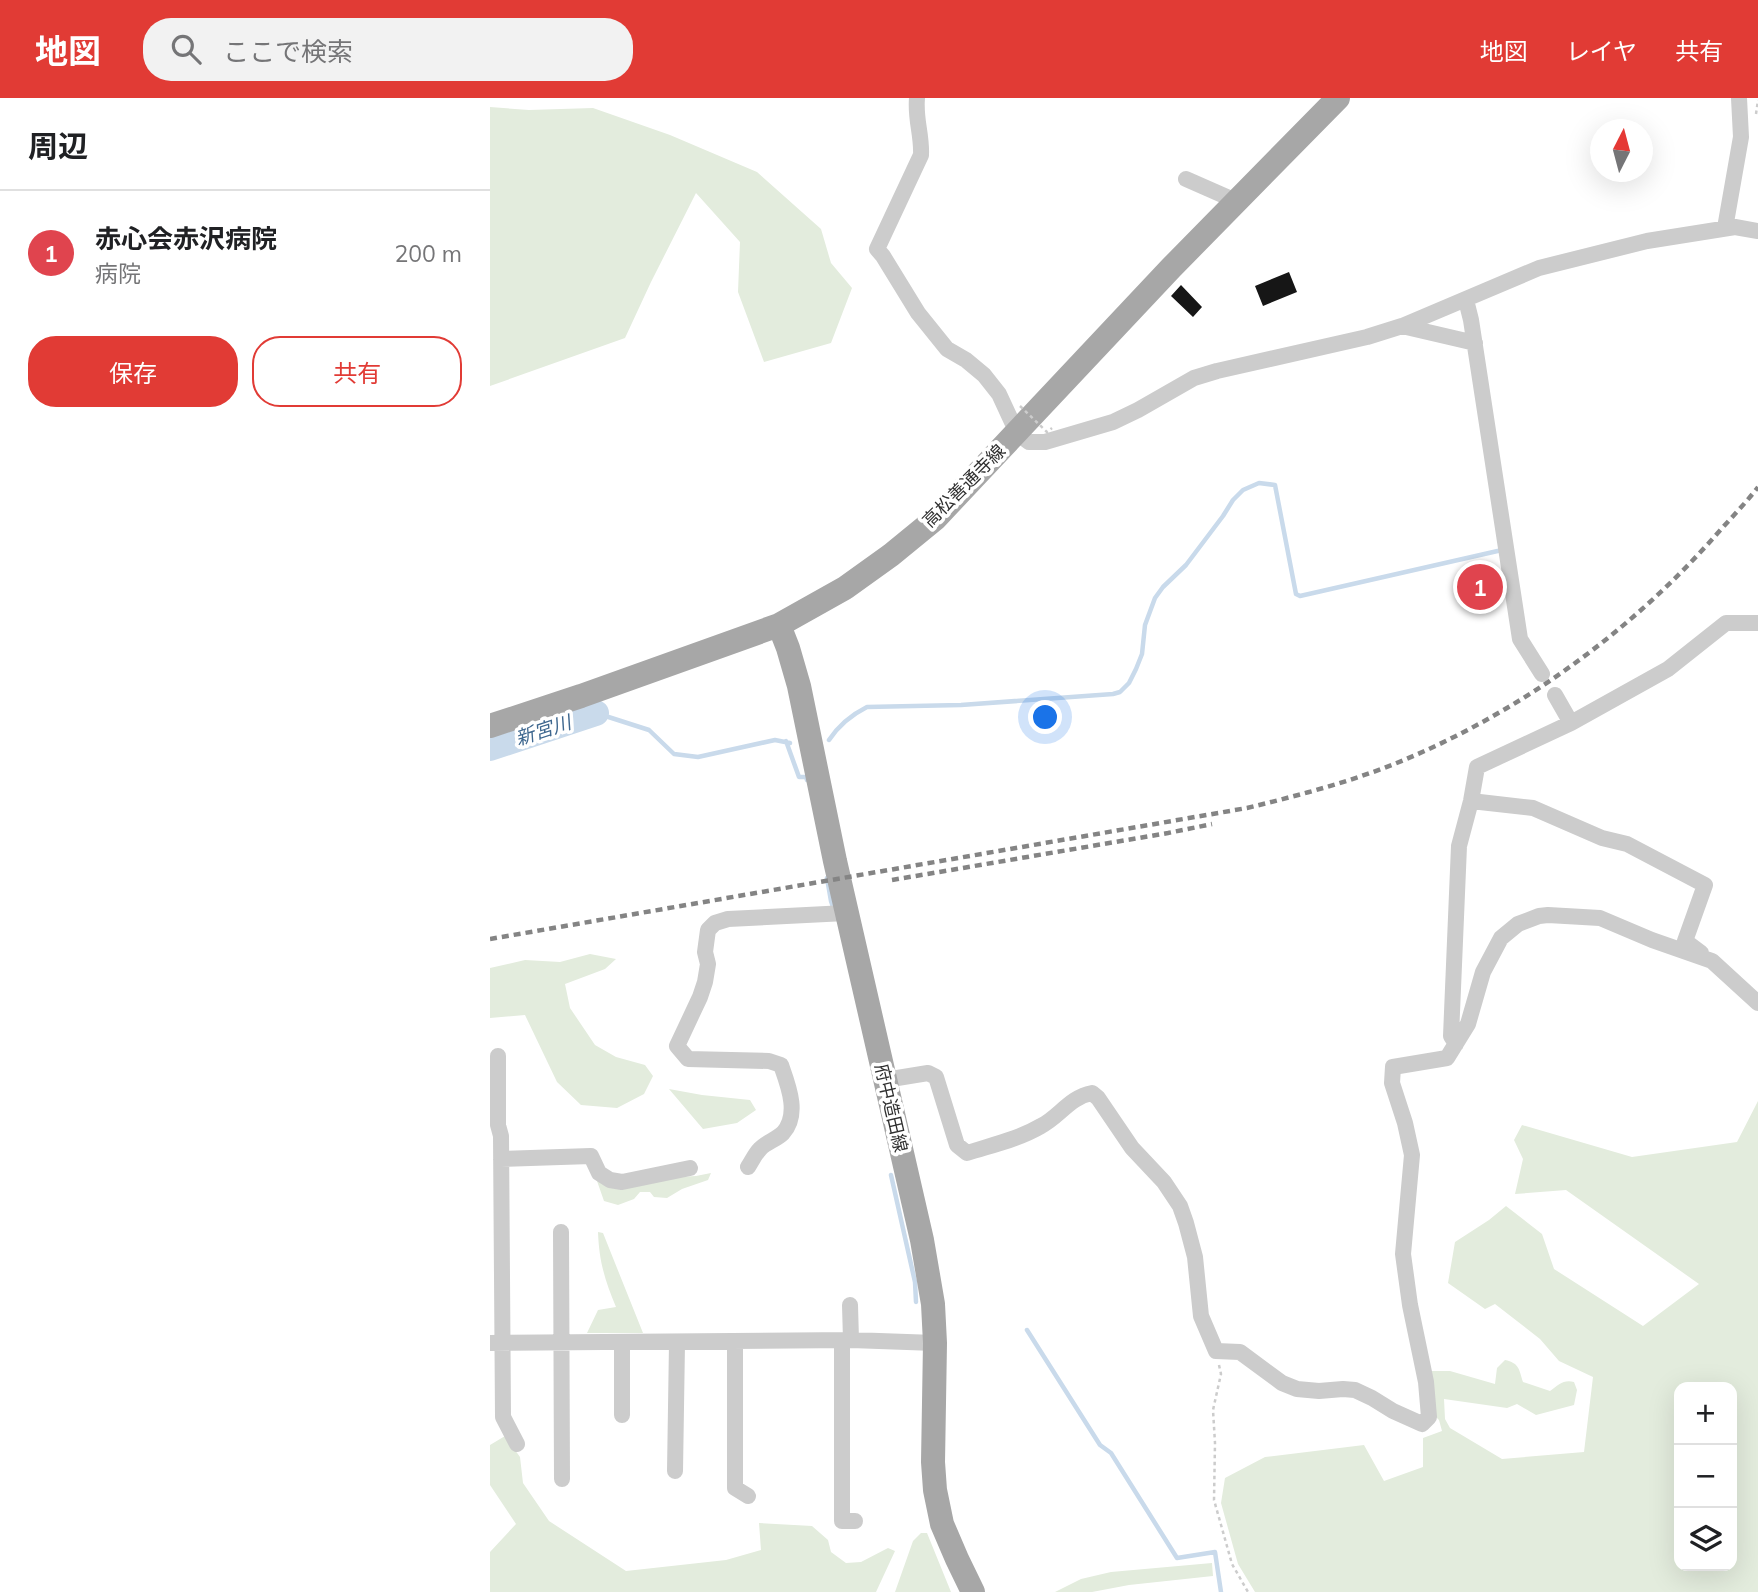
<!DOCTYPE html>
<html lang="ja">
<head>
<meta charset="utf-8">
<style>
	body { margin:0; font-family:Mulish,"Noto Sans JP",sans-serif; background:#f2f2f2; color:#202124 }
	.controls { position:absolute; right:21px; bottom:21px; display:grid; overflow:hidden; border-radius:14px; box-shadow:0 7px 28px #0002 }
	.controls button { width:63px; height:63px; display:grid; place-items:center; padding:0; border:0; border-bottom:2px solid #e0e0e0; background:#fff; color:#202124; font:35px sans-serif }
	.compass { position:absolute; left:1100px; top:21px; width:63px; height:63px; border-radius:50%; background:#fff; box-shadow:0 7px 28px #0002; rotate:6deg }
	.you { position:absolute; left:556px; top:620px; width:24px; height:24px; margin:-18px; border:5px solid #fff; border-radius:50%; background:#1a73e8; box-shadow:0 0 0 10px #1a73e833 }
	.badge { display:grid; place-items:center; width:46px; height:46px; border-radius:50%; background:#e13b35; color:#fff; font-size:23px; font-weight:700 }
	.pin { position:absolute; translate:-50% -50%; border:4px solid #fff; box-shadow:0 2px 7px #0006 }
	.list { margin:0; padding:0; list-style:none }
	h2 { display:flex; justify-content:space-between; align-items:center; height:91px; margin:0; padding:0 28px; font-size:30px }
	h2 small { font-size:23px; font-weight:400; color:#757577 }
	.list li { display:grid; grid-template-columns:46px 1fr auto; gap:21px; align-items:center; box-sizing:border-box; height:126px; padding:0 28px; border-top:2px solid #e0e0e0 }
	.list b { display:block; font-size:26px; white-space:nowrap }
	.list p { margin:0; font-size:23px; white-space:nowrap; color:#757577 }
	.list em { font-size:23px; font-style:normal; color:#757577 }
	.actions { display:flex; gap:14px; padding:21px 28px }
	.actions a { flex:1; padding:16px 0; border:2px solid #e13b35; border-radius:28px; text-align:center; font-size:24px; color:#e13b35 }
	.actions .main { background:#e13b35; color:#fff }
	.icon { flex:none; width:38px; height:38px; fill:none; stroke:currentColor; stroke-width:2; stroke-linecap:round; stroke-linejoin:round }
	.map { position:relative; flex:none; width:1268px; height:1494px; overflow:hidden }
	header { display:flex; align-items:center; gap:42px; box-sizing:border-box; height:98px; padding:0 35px; background:#e13b35; color:#fff }
	header strong { font-size:33px }
	nav { display:flex; gap:38px; margin-inline-start:auto; font-size:24px }
	.search { width:490px; height:63px; background:#f2f2f2; display:flex; align-items:center; gap:18px; box-sizing:border-box; padding:0 24px; border-radius:28px; color:#757577; font-size:26px }
	main { display:flex }
	aside { flex:1; background:#fff }
	.map>svg:first-child { display:block }
	.green { fill:#e3ecdd; fill-rule:evenodd }
	.lines { fill:none; stroke-linecap:round; stroke-linejoin:round }
	.stream { stroke:#c9daeb; stroke-width:4.5 }
	.river { stroke:#c9daeb; stroke-width:26 }
	.building { fill:#161616 }
	.path { stroke:#ccc; stroke-width:2.5; stroke-dasharray:3.5 3.5; stroke-linecap:butt }
	.minor { stroke:#ccc; stroke-width:16 }
	.primary { stroke:#a7a7a7; stroke-width:24 }
	.rail { stroke:#848484; stroke-width:4.5; stroke-dasharray:7 5; stroke-linecap:butt }
	.path-bridge { stroke:#ccc; stroke-width:2.5; stroke-dasharray:3.5 3.5; stroke-linecap:butt }
	.labels { text-anchor:middle; stroke-width:7; stroke-linejoin:round; paint-order:stroke }
	.street-label { font-size:18px; fill:#2f2f2f; stroke:#fff }
	.water-label { font-size:19px; font-style:italic; fill:#3e678f; stroke:#fff }
</style>
</head>
<body>
<header>
<strong>地図</strong>
<div class="search"><svg class="icon" aria-label="search" viewBox="0 0 24 24"><circle cx="10" cy="10" r="6"/><path d="M15 15l6 6"/></svg>ここで検索</div>
<nav><a>地図</a><a>レイヤ</a><a>共有</a></nav>
</header>
<main>
<aside>
<h2>周辺<small></small></h2>
<ul class="list">
<li><span class="badge" style="background:#e0444e">1</span><div><b>赤心会赤沢病院</b><p>病院</p></div><em>200 m</em></li>
</ul>
<div class="actions"><a class="main">保存</a><a>共有</a></div>
</aside>
<div class="map">
<svg width="1268" height="1494" viewBox="0 0 1268 1494">
	<rect width="100%" height="100%" fill="#fff"/>
	<!-- green -->
	<path class="green" d="M0,9L39,12L103,10L180,37L267,74L331,131L341,165L362,190L341,245L274,264L248,194L250,144L206,95L161,184L135,240L0,288Z
		M100,856L126,861L115,871L75,886L80,910L105,947L126,959L155,967L163,978L154,996L127,1010L91,1007L67,984L35,917L0,920V870L35,862L70,864Z
		M179,991L212,997L260,1002L266,1012L247,1025L213,1031Z
		M1268,1003V1494H765L748,1466L731,1405L735,1380L775,1359L874,1347L894,1383L933,1369V1340L952,1333L949,1322L943,1316L939,1273H960L1005,1286L1007,1270L1015,1262C1029,1265 1029,1271 1033,1284L1060,1293C1068,1287 1074,1281 1084,1284L1087,1292L1084,1307L1046,1317L1027,1306L1017,1310L954,1301L955,1321L960,1330L1012,1361L1094,1354L1103,1279L1069,1263L1050,1241L1005,1206L995,1211L958,1185L965,1144L999,1122L1016,1108L1052,1136L1064,1171L1153,1228L1209,1186L1076,1092L1025,1096L1033,1061L1024,1042L1032,1027L1142,1059L1247,1044ZM1189,1289H1242V1468H1189Z
		M221,1075L218,1082L192,1091L177,1100L164,1099L160,1094H150L144,1101L128,1107L114,1103L107,1083L206,1078Z
		M108,1134L113,1135L153,1235H97L108,1212L126,1209C115,1183 109,1163 108,1134Z
		M15,1338L30,1359L33,1385L59,1423L136,1473L236,1462L271,1452L269,1425L322,1428L338,1442L341,1454L356,1465L371,1464L398,1450L405,1453L386,1494H0V1454L26,1426L0,1387V1347Z
		M431,1435H437L461,1494H405L423,1443Z
		M722,1465L723,1478L639,1487L602,1494H565L591,1481L621,1474Z"/>
	<g class="lines">
		<!-- stream -->
		<path class="stream" d="M106,615L159,632L184,656L208,659L285,642L300,645
			M339,642C349,627 361,617 377,609L471,607L623,596L630,594L639,585L646,571L652,556L655,527L665,500L673,489L696,467L733,418L743,402L753,392L769,385L785,387L806,496L810,498L1012,452
			M296,643L309,679H316L317,682
			M337,780L341,803L344,812
			M401,1077L425,1184L426,1204
			M537,1232L610,1347L621,1355L687,1460L725,1454L731,1494"/>
		<!-- river -->
		<path class="river" d="M0,650L106,615"/>
	</g>
	<!-- building -->
	<path class="building" d="M799,174L807,194L773,208L765,188Z
		M691,187L712,209L703,219L681,198Z"/>
	<g class="lines">
		<!-- path -->
		<path class="path" d="M1266,16L1268,2
			M729,1267L731,1276L723,1312L725,1345L724,1402L742,1466L758,1494"/>
		<!-- minor -->
		<path class="minor" d="M427,0C425,22 432,36 431,57L387,151L393,158L428,215L457,251L476,262L494,277L509,296L527,335L539,344H555L623,324L648,312L704,280L727,273L877,239L912,228L1049,170L1157,143L1245,129L1268,133
			M696,81L746,103
			M1235,130L1251,39L1249,0
			M976,202L981,222L1030,541L1052,576
			M912,228L985,245
			M1065,597L1081,625
			M981,703L1043,710L1112,740L1137,746L1215,787L1195,843L1211,855
			M966,946L961,938L969,748L981,703L987,669L1081,625L1178,571L1236,525H1268
			M8,958V1027L11,1038L13,1319L27,1346
			M395,982L438,975L446,979L467,1047L477,1055C502,1047 529,1041 551,1028C569,1019 580,999 602,995L608,1000L642,1050L674,1084L690,1108L696,1125L705,1159L711,1218L726,1253L750,1254L792,1285L807,1291L829,1293L853,1291L865,1292L882,1300L903,1313L932,1326L939,1319L936,1284L920,1207L913,1156L922,1057L915,1025L902,985L903,969L957,960L978,926L993,874L1011,840L1028,826L1049,818L1058,817L1110,820L1162,842L1222,863L1268,905
			M11,1061L101,1058L109,1075L120,1082L132,1084L200,1070
			M258,1069C262,1063 265,1056 270,1051C276,1044 286,1042 293,1035C310,1016 298,987 291,967L279,963L198,961L187,948L210,899L215,884L218,866L215,854L218,832L225,825L238,821L356,815
			M71,1134L72,1381
			M360,1207L361,1242
			M352,1243V1423H365
			M0,1245L361,1242L445,1245
			M132,1245V1317
			M245,1245V1390L258,1398
			M185,1373L187,1245"/>
		<!-- primary -->
		<path class="primary" d="M289,527L298,550L309,588L345,763L432,1142L443,1206L445,1245L443,1364L445,1392L452,1426L467,1461L483,1494
			M0,628L91,598L289,527L355,490L401,457L445,421L681,170L848,0"/>
		<!-- rail -->
		<path class="rail" d="M402,782L678,735L722,726
			M0,841L757,710C810,697 864,683 914,662C1033,612 1141,533 1226,437C1240,421 1255,406 1268,389"/>
		<!-- path-bridge -->
		<path class="path-bridge" d="M530,308L557,334L562,330"/>
	</g>
	<g class="labels">
		<!-- street labels -->
		<g class="street-label">
			<text transform="translate(474 388) rotate(-45)" y="6">高松善通寺線</text>
			<text transform="translate(401 1010) rotate(77)" y="6">府中造田線</text>
		</g>
		<!-- water labels -->
		<g class="water-label">
			<text transform="translate(53 632) rotate(-18)" y="7">新宮川</text>
		</g>
	</g>
</svg>
<div class="controls">
<button>+</button>
<button>−</button>
<button><svg class="icon" aria-label="layers" viewBox="0 0 24 24"><path d="M12 4l9 5-9 5-9-5zM3 14l9 5 9-5"/></svg></button>
</div>
<svg class="compass" viewBox="-18 -18 36 36"><path d="M0-13l5 13h-10z" fill="#e53935"/><path d="M0 13l5-13h-10z" fill="#757577"/></svg>
<div class="you"></div>
<div class="pin badge" style="left:990px;top:489px;background:#e0444e">1</div>
</div>
</main>
</body>
</html>
